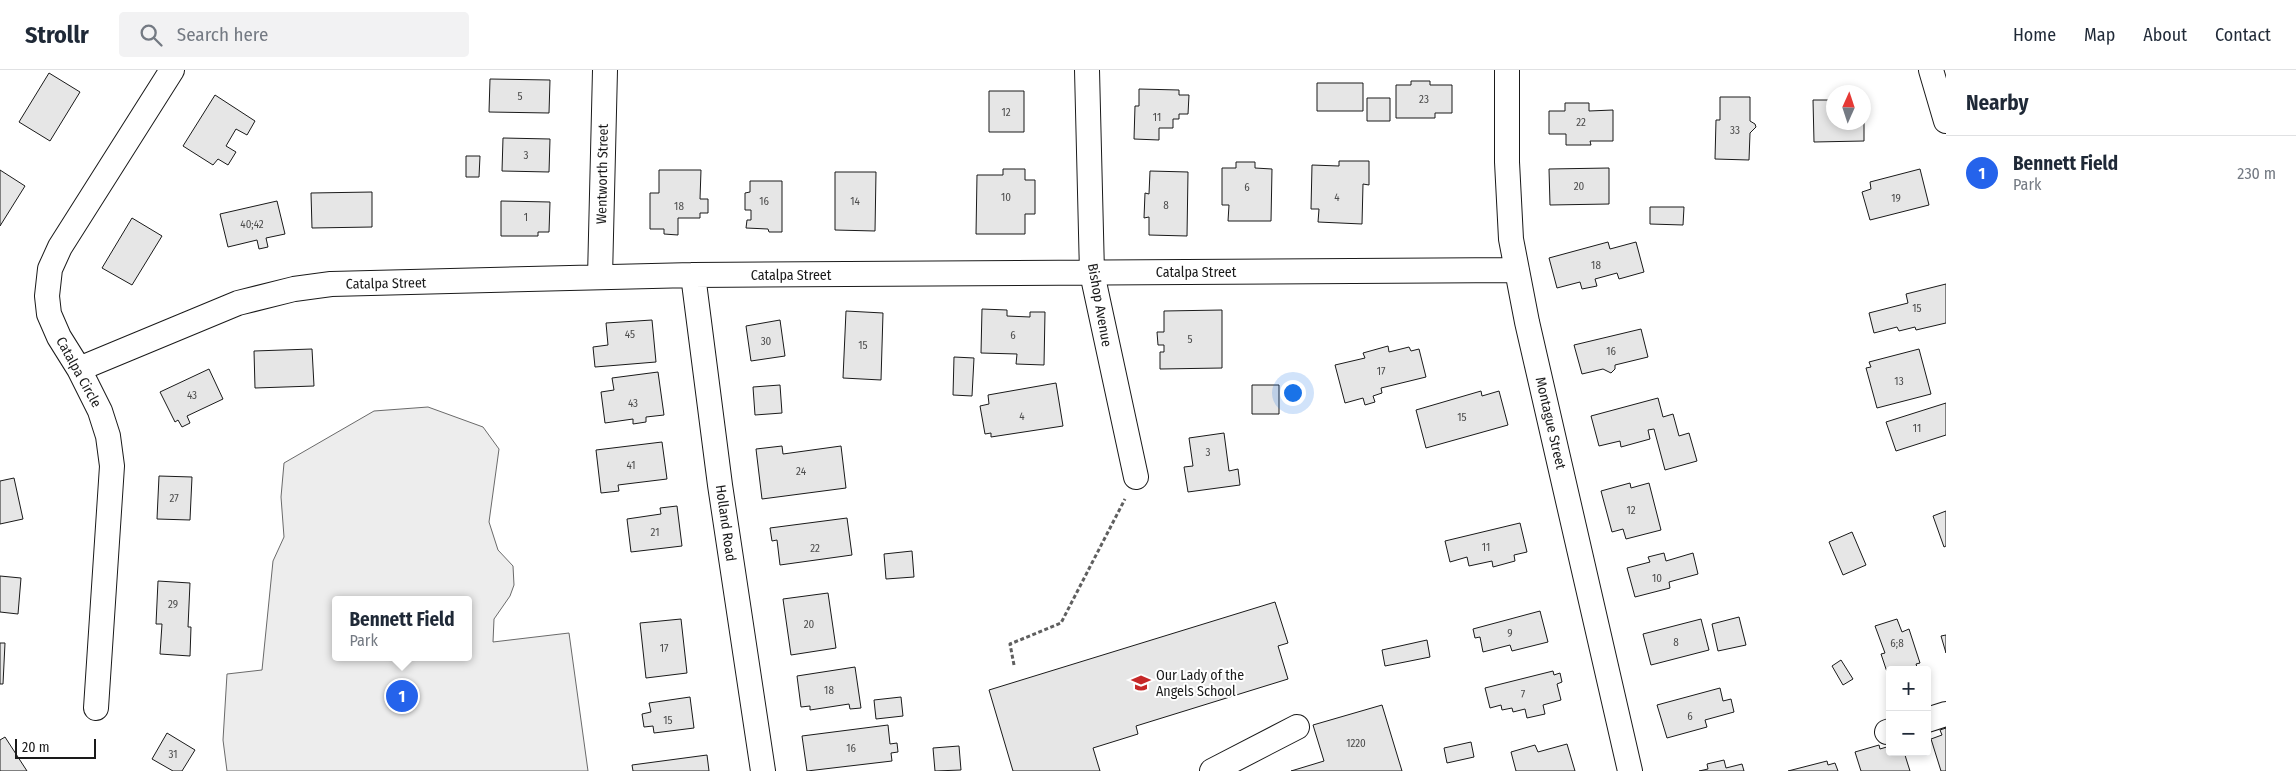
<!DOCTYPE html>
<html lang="en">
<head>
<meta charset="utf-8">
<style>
	body { margin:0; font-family:"Fira Sans Condensed",sans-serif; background:#f2f2f3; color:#1f2937 }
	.controls { position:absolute; right:15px; bottom:15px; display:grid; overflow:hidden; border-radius:5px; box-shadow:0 2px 8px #0003 }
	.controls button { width:45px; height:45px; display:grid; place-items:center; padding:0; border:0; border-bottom:1px solid #e0e1e3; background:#fff; color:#1f2937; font:25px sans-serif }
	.compass { position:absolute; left:1826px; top:15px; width:45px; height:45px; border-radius:50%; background:#fff; box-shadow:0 2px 8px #0003; rotate:3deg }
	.scale { position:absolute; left:15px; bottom:12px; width:81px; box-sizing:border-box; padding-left:5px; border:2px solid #1a1a1a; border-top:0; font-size:14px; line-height:18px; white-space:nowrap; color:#1a1a1a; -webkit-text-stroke:4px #fff; paint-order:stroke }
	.you { position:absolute; left:1292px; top:322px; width:18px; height:18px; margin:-12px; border:4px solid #fff; border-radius:50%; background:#1a73e8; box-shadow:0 0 0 8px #1a73e833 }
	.badge { display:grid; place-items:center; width:32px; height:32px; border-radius:50%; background:#2563eb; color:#fff; font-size:16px; font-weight:700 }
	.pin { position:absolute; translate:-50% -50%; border:2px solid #fff; box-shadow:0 1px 5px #0006 }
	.popup { position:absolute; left:332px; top:526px; width:140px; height:65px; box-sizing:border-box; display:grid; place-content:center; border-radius:5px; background:#fff; filter:drop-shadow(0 1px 4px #0005); font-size:16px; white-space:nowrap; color:#747a83 }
	.popup b { font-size:19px; color:#1f2937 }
	.popup::after { content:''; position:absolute; left:50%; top:100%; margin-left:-10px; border:10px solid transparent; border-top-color:#fff }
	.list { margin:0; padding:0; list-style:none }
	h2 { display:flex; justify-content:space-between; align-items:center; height:65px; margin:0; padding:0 20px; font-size:21px }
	h2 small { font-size:16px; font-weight:400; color:#747a83 }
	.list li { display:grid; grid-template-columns:32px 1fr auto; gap:15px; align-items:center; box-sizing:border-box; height:75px; padding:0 20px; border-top:1px solid #e0e1e3 }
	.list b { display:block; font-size:19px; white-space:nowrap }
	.list p { margin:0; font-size:16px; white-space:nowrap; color:#747a83 }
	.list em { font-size:16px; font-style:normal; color:#747a83 }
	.icon { flex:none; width:28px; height:28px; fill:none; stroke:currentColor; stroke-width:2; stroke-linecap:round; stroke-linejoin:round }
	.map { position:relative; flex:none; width:1946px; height:701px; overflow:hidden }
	header { display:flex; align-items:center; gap:30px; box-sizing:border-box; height:70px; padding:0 25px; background:#fff; border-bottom:1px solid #e0e1e3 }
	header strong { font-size:24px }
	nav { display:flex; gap:28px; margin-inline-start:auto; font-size:18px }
	.search { width:350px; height:45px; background:#f2f2f3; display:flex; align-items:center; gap:12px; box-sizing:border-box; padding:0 18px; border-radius:5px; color:#747a83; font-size:19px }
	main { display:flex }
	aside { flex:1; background:#fff }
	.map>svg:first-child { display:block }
	.built { fill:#ededed; stroke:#6a6a6a; fill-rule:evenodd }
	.building { fill:#e6e6e6; stroke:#1a1a1a }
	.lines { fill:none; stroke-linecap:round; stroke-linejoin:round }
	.minor-casing { stroke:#1a1a1a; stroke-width:26 }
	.path { stroke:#5f5f5f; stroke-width:3; stroke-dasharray:4 2.5; stroke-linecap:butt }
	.minor { stroke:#fff; stroke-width:24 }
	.labels { text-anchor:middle; stroke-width:4; stroke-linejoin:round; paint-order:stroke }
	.number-label { font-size:11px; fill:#4d4d4d }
	.street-label { font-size:14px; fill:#1a1a1a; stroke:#fff }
	.poi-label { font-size:14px; fill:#1a1a1a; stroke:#fff; text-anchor:start }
</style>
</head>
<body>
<header>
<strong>Strollr</strong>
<div class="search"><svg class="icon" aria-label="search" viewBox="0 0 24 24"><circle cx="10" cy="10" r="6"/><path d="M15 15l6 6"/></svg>Search here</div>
<nav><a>Home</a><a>Map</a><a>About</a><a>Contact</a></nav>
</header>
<main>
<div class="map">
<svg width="1946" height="701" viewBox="0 0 1946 701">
	<rect width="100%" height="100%" fill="#fff"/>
	<!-- built -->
	<path class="built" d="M428,337L483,357L499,379L489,452L498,480L513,496L514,515L510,526L494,549L493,572L569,563L588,701H227L223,670L227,604L262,600L273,491L284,467L281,427L284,393L374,341ZM336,530H468V587H336Z"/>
	<!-- building -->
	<path class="building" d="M49,3L80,22L50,71L19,52Z
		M490,9L550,10L549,43L489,42Z
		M1411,11H1430V15H1452V43H1435V48H1396V15H1411Z
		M1317,13H1363V41H1317Z
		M1139,19L1179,20V25H1189L1188,44H1179V49H1173V58H1159V70L1134,69L1135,36H1139Z
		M989,21H1024V62H989Z
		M1833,24L1834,52H1864V45V71L1814,72L1813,30H1833Z
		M215,25L255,51L247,65L236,59L226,76L236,82L228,95L218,89L213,95L183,76Z
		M1720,27H1750V51L1755,54L1756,57L1750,63L1749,90L1715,89L1716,50H1720Z
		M1367,28H1390V51H1367Z
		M1565,33H1589V41L1613,40V71H1590L1591,75H1566V64H1549V41H1565Z
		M503,68L550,69L549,102L502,101Z
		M466,86H480L479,107H466Z
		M1339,91H1369V115L1363,114L1362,154L1318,152L1319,139H1311L1312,95L1339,96Z
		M1236,92H1255V98L1272,99L1271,151H1228L1229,135H1222V98H1236Z
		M1609,98V134L1550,135L1549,99Z
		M1003,99H1025V110H1035V144H1025V164H976L977,105H1003Z
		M1920,99L1929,135L1870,150L1862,122L1871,119L1870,112Z
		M0,100L25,116L0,156Z
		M659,100H701L700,129H708V143H700V148H678V165L664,164V159H650V123H659Z
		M1150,101L1188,102L1187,166L1149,165V147L1144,148L1145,123L1149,124Z
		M835,102H876L875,161L835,160Z
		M750,111H782V162H769L768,159L746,158L747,150H751V140H745V123L750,122Z
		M372,122V157L312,158L311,123Z
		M277,131L285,164L266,168L268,177L259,179L257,170L228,177L220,144Z
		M501,131L550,132L549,162H538V166H501Z
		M1650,137H1684L1683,155L1650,154Z
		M132,148L162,166L132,215L102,198Z
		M1608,172L1610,179L1636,172L1644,202L1619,209L1617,203L1595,209L1597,216L1582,219L1580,212L1557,218L1549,188Z
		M1946,214V253L1916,260L1915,257L1899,261L1897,257L1874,263L1869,243L1908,233L1906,224Z
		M982,239L1007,240V246L1030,247V242H1045L1044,295L1016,294L1017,284L981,283Z
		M1222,240V298L1160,299V282H1164V275H1158L1157,262H1164V241Z
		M846,241L883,243L881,310L843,308Z
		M652,250L656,292L595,297L593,277L608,275L606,253Z
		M780,250L785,286L751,291L746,256Z
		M1641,259L1648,287L1615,295V299L1611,303L1603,299L1582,304L1574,275Z
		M1388,276L1389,282L1409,277L1411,281L1419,279L1426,307L1381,318L1382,323L1373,326L1375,332L1365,335L1363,328L1345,333L1335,295L1365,288L1363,283Z
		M312,279L314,316L255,318L254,281Z
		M1919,279L1931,324L1877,338L1866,298L1871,297L1869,292Z
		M954,287L974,288L972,326L953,325Z
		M209,299L223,329L187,346L190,353L182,357L178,350L175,352L160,322Z
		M658,302L664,345L646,347V352L633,354V349L605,353L601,322L614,320L612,308Z
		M1056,313L1063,356L991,367V363L985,364L980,336L989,334L988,325Z
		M780,315L782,343L755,345L753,317Z
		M1252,315H1279V344H1252Z
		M1481,321L1482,326L1499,321L1508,355L1426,378L1416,340Z
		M1658,328L1663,347L1673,344L1679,366L1689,363L1697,391L1665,400L1654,359L1648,360L1650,369L1621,377L1620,371L1599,376L1591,346Z
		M1946,333V365L1896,381L1886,352Z
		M1224,363L1229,401L1238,399L1240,415L1188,422L1184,397L1193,396L1189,368Z
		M662,372L667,409L618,415L619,421L601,423L596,380Z
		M782,376L783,384L841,376L846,418L762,429L756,379Z
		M159,406L192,407L190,450L157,449Z
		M14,408L23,449L0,454V411Z
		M1630,413L1631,418L1649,413L1661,460L1626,469L1623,459L1612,462L1601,421Z
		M677,436L682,476L631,482L627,449L661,444L660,438Z
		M1946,441V476L1944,477L1933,446Z
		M847,448L852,485L780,495L777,470L772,471L770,458Z
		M1520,453L1527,482L1514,485L1515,491L1493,497L1492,491L1469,496L1467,487L1450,492L1445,471Z
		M1852,462L1866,495L1843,505L1829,472Z
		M912,481L914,507L886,509L884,484Z
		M1664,483L1666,491L1693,483L1698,504L1669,512L1670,518L1635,527L1627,498L1650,492L1648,487Z
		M0,506L21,508L18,544L0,542Z
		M158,511L190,513L188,557H191L190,586L160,584L162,554H156Z
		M828,523L836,578L791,585L783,529Z
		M1275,532L1288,573L1278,576L1288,609L1136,656L1138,664L1093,678L1100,701H1013L989,620Z
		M1540,541L1548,572L1512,581L1510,575L1483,582L1480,567L1475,568L1473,559Z
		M1739,547L1746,575L1718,581L1712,554Z
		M681,549L687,603L646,608L640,553Z
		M1701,549L1709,580L1651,595L1643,564Z
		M1897,549L1902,562L1909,559L1920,593L1916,594L1918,600H1890V611L1881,584L1885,583L1875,556Z
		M1946,565V583L1941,566Z
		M1427,570L1430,587L1385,596L1382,580Z
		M0,573H5L3,614H0Z
		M1841,590L1853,609L1843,615L1832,596Z
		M855,597L861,638L850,639L849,634L810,640V636L801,637L797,606Z
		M1553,601L1554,605L1560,603L1562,612L1557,614L1561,630L1543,635L1545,644L1527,648L1525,639L1513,642L1512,638L1502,640L1501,635L1490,638L1485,618Z
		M1720,618L1723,631L1731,629L1734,642L1705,650L1707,657L1667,668L1657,635Z
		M690,627L694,658L654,663L653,656L644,657L642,644L651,642L649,633Z
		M901,627L903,646L876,649L874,630Z
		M1382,635L1402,701H1291L1324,691L1313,655Z
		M888,655L890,674L897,673L898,682L891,683L892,691L807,701L802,666Z
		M1946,658V701H1941L1931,669L1942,665L1940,660Z
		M167,663L195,680L182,701H173L152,689Z
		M5,667L27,701H0V670Z
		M1471,672L1474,687L1447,693L1444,678Z
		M1567,674L1575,701H1516L1511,682L1535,675L1538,682Z
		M1879,675L1880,679L1890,676V682H1904L1910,701H1861L1855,682Z
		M959,676L961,700L935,701L933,678Z
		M707,685L709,701H633L632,695Z
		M1724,690L1726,698L1742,694L1744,701H1699L1708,699L1707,694Z
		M1827,691L1828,695L1835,693L1838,701H1788Z"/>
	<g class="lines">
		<!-- minor casing -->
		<g class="minor-casing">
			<path id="minor" d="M1087,0L1092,203L1136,407
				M1507,0V92L1511,169L1527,252L1630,701
				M1931,0L1946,51
				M693,205L720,415L763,701
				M600,207L605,0
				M79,299L238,233L294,219L331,214L693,205L1517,200
				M96,638L112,396L108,366L100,341L79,299L59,267L49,244L47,226L50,199L60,177L172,0
				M1927,650L1946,644
				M1887,662L1890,661
				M1212,701L1297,657"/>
		</g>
		<!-- path -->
		<path class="path" d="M1014,595L1010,574L1061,553L1125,429"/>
		<!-- minor -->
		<use href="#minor" class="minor"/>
	</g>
	<!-- icons -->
	<defs>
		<g id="school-bare" transform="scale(1.5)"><path d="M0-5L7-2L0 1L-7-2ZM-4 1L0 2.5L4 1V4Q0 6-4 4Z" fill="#c62828" stroke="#fff" stroke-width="2.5" paint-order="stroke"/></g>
	</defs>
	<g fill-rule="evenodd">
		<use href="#school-bare" x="1141" y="613"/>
	</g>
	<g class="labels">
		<!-- number labels -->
		<g class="number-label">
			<text x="520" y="30">5</text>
			<text x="1424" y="33">23</text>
			<text x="1006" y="46">12</text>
			<text x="1157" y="51">11</text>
			<text x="1581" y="56">22</text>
			<text x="1735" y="64">33</text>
			<text x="526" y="89">3</text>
			<text x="1579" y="120">20</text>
			<text x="1247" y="121">6</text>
			<text x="1006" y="131">10</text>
			<text x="1337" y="131">4</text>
			<text x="1896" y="132">19</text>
			<text x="764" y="135">16</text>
			<text x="855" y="135">14</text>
			<text x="1166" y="139">8</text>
			<text x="679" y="140">18</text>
			<text x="526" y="151">1</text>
			<text x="252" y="158">40;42</text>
			<text x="1596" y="199">18</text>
			<text x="1917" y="242">15</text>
			<text x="630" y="268">45</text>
			<text x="1013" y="269">6</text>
			<text x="1190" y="273">5</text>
			<text x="766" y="275">30</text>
			<text x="863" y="279">15</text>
			<text x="1611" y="285">16</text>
			<text x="1381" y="305">17</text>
			<text x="1899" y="315">13</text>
			<text x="192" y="329">43</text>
			<text x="633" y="337">43</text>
			<text x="1022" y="350">4</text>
			<text x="1462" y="351">15</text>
			<text x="1917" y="362">11</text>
			<text x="1208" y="386">3</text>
			<text x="631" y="399">41</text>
			<text x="801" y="405">24</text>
			<text x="174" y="432">27</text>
			<text x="1631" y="444">12</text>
			<text x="655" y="466">21</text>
			<text x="1486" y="481">11</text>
			<text x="815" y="482">22</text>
			<text x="1657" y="512">10</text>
			<text x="173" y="538">29</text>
			<text x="809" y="558">20</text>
			<text x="1510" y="567">9</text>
			<text x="1676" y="576">8</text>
			<text x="1897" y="577">6;8</text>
			<text x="664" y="582">17</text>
			<text x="829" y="624">18</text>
			<text x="1523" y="628">7</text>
			<text x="1690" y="650">6</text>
			<text x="668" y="654">15</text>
			<text x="1356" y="677">1220</text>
			<text x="851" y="682">16</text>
			<text x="173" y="688">31</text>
		</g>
		<!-- street labels -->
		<g class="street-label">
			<text transform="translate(602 104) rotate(-89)" y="5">Wentworth Street</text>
			<text x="1196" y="207">Catalpa Street</text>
			<text x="791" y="210">Catalpa Street</text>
			<text transform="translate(386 213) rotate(-1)" y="5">Catalpa Street</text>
			<text transform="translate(1100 235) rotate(80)" y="5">Bishop Avenue</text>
			<text transform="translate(79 302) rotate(61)" y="5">Catalpa Circle</text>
			<text transform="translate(1551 353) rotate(77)" y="5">Montague Street</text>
			<text transform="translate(726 453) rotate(82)" y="5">Holland Road</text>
		</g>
		<!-- poi labels -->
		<g class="poi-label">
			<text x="1156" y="610">Our Lady of the<tspan x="1156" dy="16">Angels School</tspan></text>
		</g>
	</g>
</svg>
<div class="controls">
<button>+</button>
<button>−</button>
</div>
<svg class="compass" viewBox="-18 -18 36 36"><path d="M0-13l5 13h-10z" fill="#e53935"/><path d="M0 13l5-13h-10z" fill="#747a83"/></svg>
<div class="scale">20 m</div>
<div class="you"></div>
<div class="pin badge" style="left:402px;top:626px">1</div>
<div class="popup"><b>Bennett Field</b>Park</div>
</div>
<aside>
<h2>Nearby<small></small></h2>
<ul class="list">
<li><span class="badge">1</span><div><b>Bennett Field</b><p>Park</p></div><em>230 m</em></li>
</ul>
</aside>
</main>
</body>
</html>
